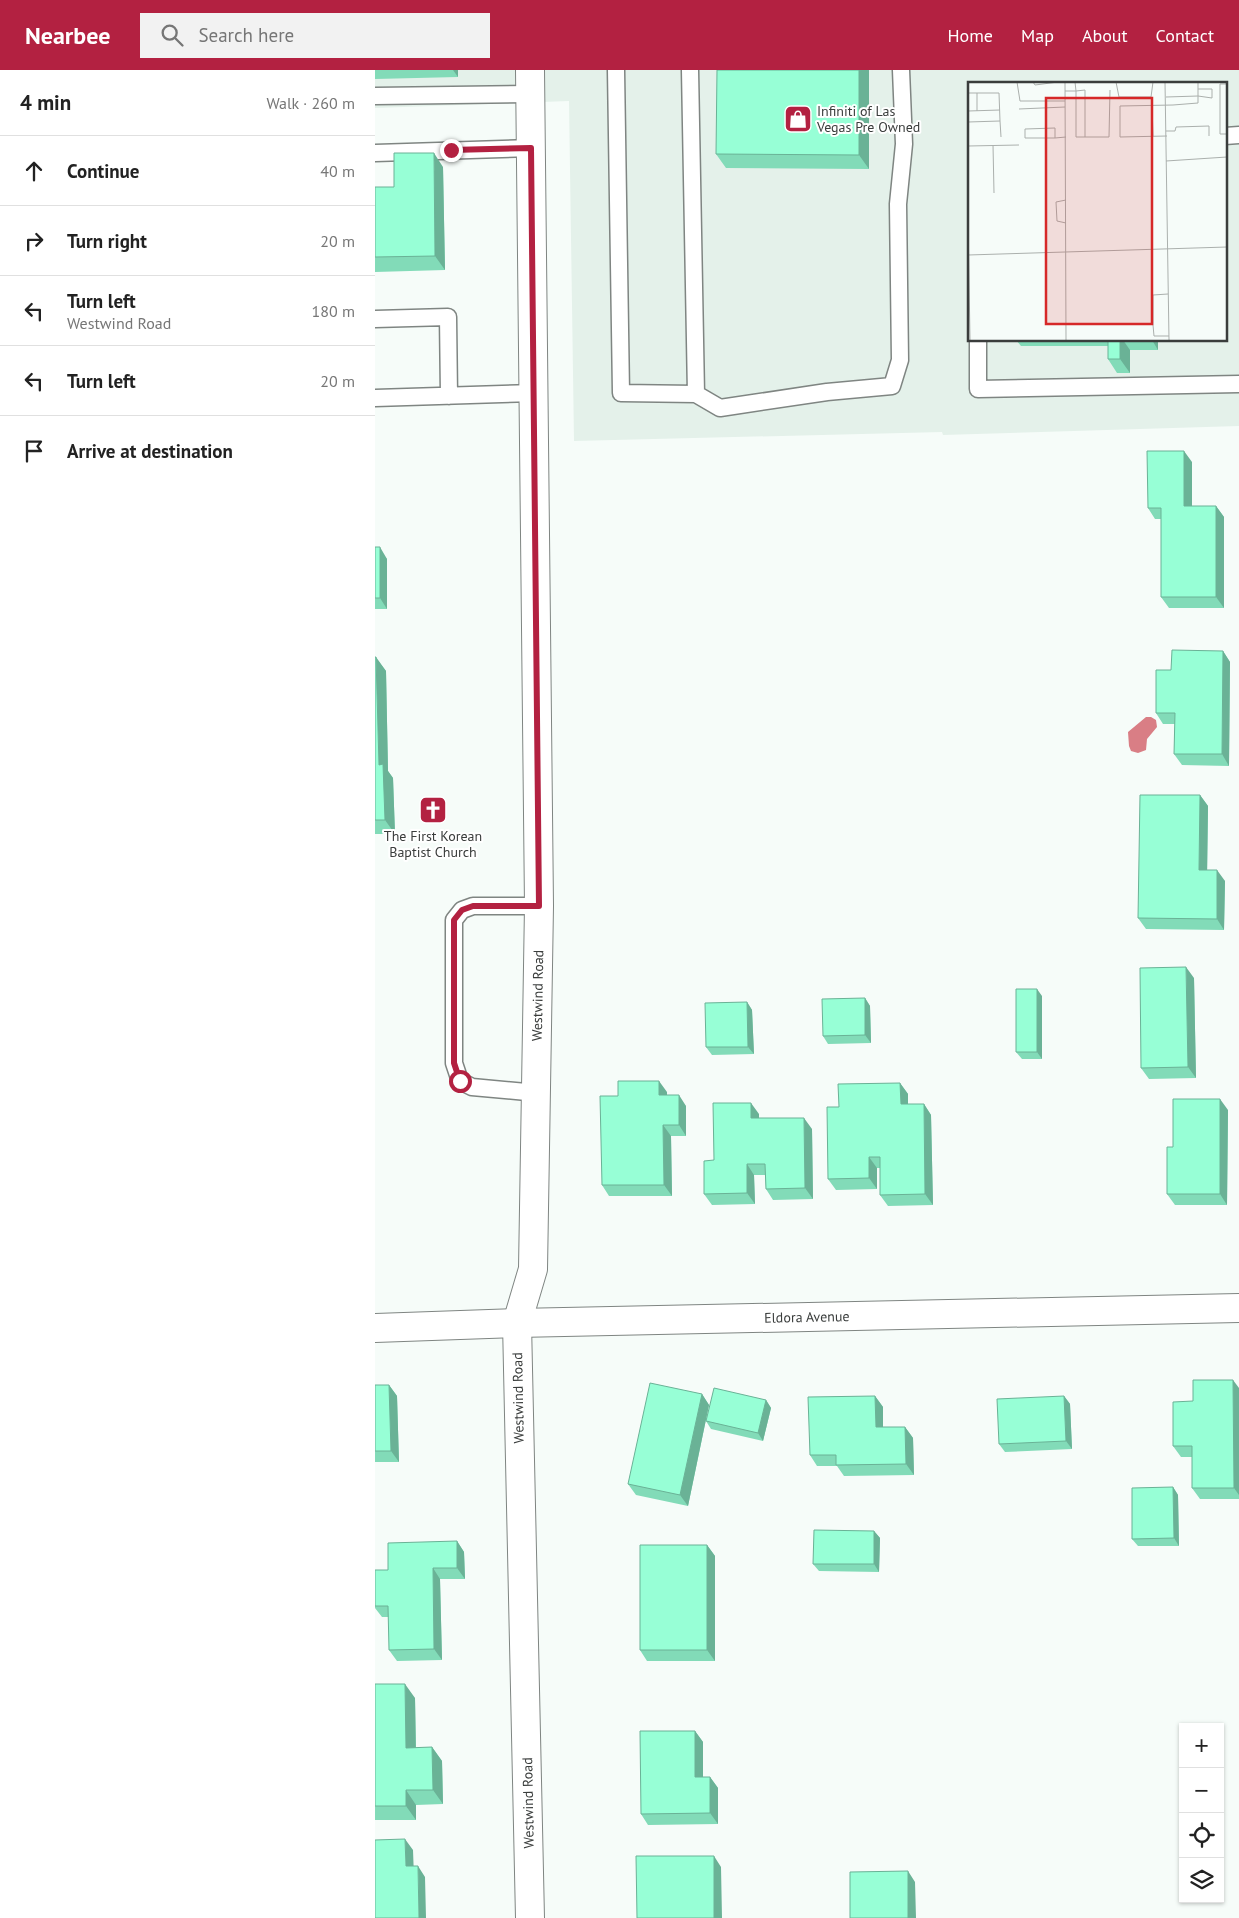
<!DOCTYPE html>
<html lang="en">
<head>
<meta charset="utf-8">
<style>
	body { margin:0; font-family:"PT Sans",sans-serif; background:#f2f2f2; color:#222 }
	.controls { position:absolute; right:15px; bottom:15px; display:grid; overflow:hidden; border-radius:0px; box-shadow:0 1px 4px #0004 }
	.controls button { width:45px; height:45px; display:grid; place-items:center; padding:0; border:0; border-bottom:1px solid #e0e0e0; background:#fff; color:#222; font:25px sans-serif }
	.stop { position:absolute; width:15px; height:15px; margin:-11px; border:4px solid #b32141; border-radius:50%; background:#fff }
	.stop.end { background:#b32141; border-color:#fff; box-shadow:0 1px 5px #0008 }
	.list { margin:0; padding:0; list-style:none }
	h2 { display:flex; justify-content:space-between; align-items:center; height:65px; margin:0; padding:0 20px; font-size:21px }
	h2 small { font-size:16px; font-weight:400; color:#767676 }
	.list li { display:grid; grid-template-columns:32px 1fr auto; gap:15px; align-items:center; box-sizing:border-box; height:70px; padding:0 20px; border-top:1px solid #e0e0e0 }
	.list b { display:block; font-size:19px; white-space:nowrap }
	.list p { margin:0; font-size:16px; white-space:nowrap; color:#767676 }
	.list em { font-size:16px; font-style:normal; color:#767676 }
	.icon { flex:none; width:28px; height:28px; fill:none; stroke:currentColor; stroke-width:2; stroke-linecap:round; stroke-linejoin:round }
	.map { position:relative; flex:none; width:864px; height:1848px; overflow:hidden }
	header { display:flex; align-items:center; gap:30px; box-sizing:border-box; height:70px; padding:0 25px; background:#b32141; color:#fff }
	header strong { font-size:24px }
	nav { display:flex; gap:28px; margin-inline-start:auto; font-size:18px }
	.search { width:350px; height:45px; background:#f2f2f2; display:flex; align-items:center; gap:12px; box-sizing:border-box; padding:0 18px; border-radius:0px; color:#767676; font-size:19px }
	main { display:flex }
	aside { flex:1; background:#fff }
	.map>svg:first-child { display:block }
	.built { fill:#e4f1ea; fill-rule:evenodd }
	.water { fill:#d97e85 }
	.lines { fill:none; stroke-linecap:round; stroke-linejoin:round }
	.lane-casing { stroke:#7f8582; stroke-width:19 }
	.street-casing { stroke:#7f8582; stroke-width:30 }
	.lane { stroke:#fff; stroke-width:16 }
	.street { stroke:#fff; stroke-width:28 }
	.wall { fill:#82dbb8 }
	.shaded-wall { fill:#6ab296 }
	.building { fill:#97ffd6; stroke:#6ab296 }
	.route { stroke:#b32141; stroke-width:6 }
	.labels { text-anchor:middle; stroke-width:4; stroke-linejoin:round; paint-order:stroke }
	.poi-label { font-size:14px; fill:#3a3d3c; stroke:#fff; text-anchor:start }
	.street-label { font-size:14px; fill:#3a3d3c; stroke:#fff }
	.inset-road { fill:none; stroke:#abb0ad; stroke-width:1 }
	.view { fill:#d62828; fill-opacity:0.15; stroke:#d62828; stroke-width:2.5 }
	.inset-edge { fill:none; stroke:#3a3d3c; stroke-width:2.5 }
</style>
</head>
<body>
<header>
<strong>Nearbee</strong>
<div class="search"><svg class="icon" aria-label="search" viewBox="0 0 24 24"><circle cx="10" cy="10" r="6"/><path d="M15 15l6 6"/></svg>Search here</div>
<nav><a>Home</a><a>Map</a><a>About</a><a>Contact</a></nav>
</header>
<main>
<aside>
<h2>4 min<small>Walk · 260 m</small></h2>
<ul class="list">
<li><svg class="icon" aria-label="ahead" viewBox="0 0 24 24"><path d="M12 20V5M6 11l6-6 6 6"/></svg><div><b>Continue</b></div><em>40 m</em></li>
<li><svg class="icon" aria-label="right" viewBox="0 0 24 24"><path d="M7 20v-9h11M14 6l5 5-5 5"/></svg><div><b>Turn right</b></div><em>20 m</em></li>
<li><svg class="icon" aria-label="left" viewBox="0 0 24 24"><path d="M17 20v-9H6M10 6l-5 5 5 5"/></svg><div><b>Turn left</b><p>Westwind Road</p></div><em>180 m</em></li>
<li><svg class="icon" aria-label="left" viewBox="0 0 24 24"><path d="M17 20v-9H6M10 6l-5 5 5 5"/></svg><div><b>Turn left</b></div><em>20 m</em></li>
<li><svg class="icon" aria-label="arrive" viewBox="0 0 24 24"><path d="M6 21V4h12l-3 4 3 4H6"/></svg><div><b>Arrive at destination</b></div></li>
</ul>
</aside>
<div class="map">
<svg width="864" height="1848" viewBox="0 0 864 1848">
	<rect width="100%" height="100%" fill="#f6fcf9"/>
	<!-- built -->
	<path class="built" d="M0,0H864V356L568,365L567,362L199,371L194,31L0,38ZM594,14H850V270H594Z"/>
	<!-- water -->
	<path class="water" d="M771,647H776L781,650L782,657L772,669L771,680L763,683L756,681L754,676L753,662Z"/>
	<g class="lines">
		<!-- lane casing -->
		<g class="lane-casing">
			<path id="lane" d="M241,0L246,323L321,324L315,0
				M0,26L156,24
				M850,66L864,65
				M0,83L157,78
				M0,249L73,247L74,326
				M603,270V319L864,314
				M321,324L345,338L452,322L517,316L525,290L523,134L529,74L526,0
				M0,328L160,323
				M162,1023L97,1017L85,1011L79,993V850L87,840L98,836H164"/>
		</g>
		<!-- street casing -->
		<g class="street-casing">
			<g id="street">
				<path id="s1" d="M0,1258L142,1253L864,1238"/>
				<path id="s2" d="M155,1848L142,1253L158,1199L164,836L155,0"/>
			</g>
		</g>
		<!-- lane -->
		<use href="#lane" class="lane"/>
		<!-- street -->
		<use href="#street" class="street"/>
	</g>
	<!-- wall -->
	<path class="wall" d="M0,0H83V7L0,9Z
		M494,0V99L351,98L341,84Z
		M68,97L70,200L0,202V117H19Z
		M641,270H783V280H755V303H742L733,289V276H646Z
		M817,392V436H841L849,447V538H794L786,527V449H780L773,438Z
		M0,477L12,489V539H0Z
		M848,581L855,592L854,696L807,695L799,684L800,654H788L781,643L796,600Z
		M0,587L11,601L13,701L18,708L20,764H0Z
		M825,725L833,736L832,800L850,811L849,860L771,859L763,848Z
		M819,908L821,1008L774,1009L766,998Z
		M667,926V989H647L641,982Z
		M490,928L495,936L496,973L453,974L448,966Z
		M372,932L377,940L379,984L337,985L331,977Z
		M525,1013L533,1024V1034H549L556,1045L558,1135L513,1136L505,1125V1098H502V1119L461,1120L453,1109L464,1037Z
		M292,1022V1025L311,1036V1066H296L297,1126H234L227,1115L243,1026Z
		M853,1040L852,1135H800L792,1124L798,1077Z
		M384,1044V1048L437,1059L438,1129L398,1130L391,1119L390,1105H379L380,1134L337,1135L329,1124L339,1090Z
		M0,1315H14L22,1326L24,1392H0Z
		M864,1318V1429H825L817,1418V1387H806L798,1376L818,1331Z
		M327,1324L334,1335L313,1436L261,1425L253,1414Z
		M500,1326L508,1337V1357H530L538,1368L539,1405L469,1406L462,1396H442L435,1385Z
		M689,1326L695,1334L697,1379L630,1382L624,1374Z
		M391,1330L396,1338L388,1371L336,1359L331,1351Z
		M798,1417L803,1425L804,1476H763L757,1469Z
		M499,1461L505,1468L504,1502L444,1501L438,1494Z
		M82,1471L89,1482L90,1509H65L67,1590L22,1591L14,1580V1547H7L0,1538V1500H13Z
		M332,1475L340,1486V1591H272L265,1580Z
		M0,1614L40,1628L41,1678L57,1677L67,1691L68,1734L41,1735V1750H0Z
		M320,1661L328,1672V1707H335L343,1718V1754L273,1755L266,1744Z"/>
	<!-- shaded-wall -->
	<path class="shaded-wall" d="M78,0H83V7Z
		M484,0H494V99L484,85Z
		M59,83L68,97L70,200L60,186Z
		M745,270H748L755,280V303L745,289Z
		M777,270H783V280Z
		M809,381L817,392V447L809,436Z
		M841,436L849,447V538L841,527Z
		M5,477L12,489V539L5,528Z
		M848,581L855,592L854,696L847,684Z
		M1,587L11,601L13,701L18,708L20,764L10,750L4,695Z
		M825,725L833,736L832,811L824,800Z
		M842,800L850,811L849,860L842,849Z
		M811,897L819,908L821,1008L813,997Z
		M662,919L667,926V989L662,982Z
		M490,928L495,936L496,973L490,965Z
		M372,932L377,940L379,984L373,977Z
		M284,1011L292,1022V1036L284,1025Z
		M525,1013L533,1024V1045L526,1034Z
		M304,1025L311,1036V1066L304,1055Z
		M845,1029L853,1040L852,1135L845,1124Z
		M376,1033L384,1044V1060L376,1048Z
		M549,1034L556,1045L558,1135L550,1124Z
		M429,1048L437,1059L438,1129L430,1118Z
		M288,1055L296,1066L297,1126L289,1115Z
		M494,1087L502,1098V1119L494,1108Z
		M372,1094L379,1105L380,1134L372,1123Z
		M858,1310L864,1318V1425L859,1418Z
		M14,1315L22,1326L24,1392L16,1381Z
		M327,1324L334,1335L313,1436L305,1425Z
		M500,1326L508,1337V1368L501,1357Z
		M689,1326L695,1334L697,1379L691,1371Z
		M391,1330L396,1338L388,1371L383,1363Z
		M530,1357L538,1368L539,1405L531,1394Z
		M798,1417L803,1425L804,1476L799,1468Z
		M499,1461L505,1468L504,1502L499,1494Z
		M82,1471L89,1482L90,1509L82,1498Z
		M332,1475L340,1486V1591L332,1580Z
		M58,1498L65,1509L67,1590L59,1579Z
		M30,1614L40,1628L41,1692L31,1678Z
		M320,1661L328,1672V1718L320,1707Z
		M57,1677L67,1691L68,1734L58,1720Z
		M335,1707L343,1718V1754L335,1743Z
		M31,1720L41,1735V1750L31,1736Z
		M30,1769L38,1780L39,1807L31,1796Z
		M339,1786L346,1797L347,1848H339Z
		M43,1796L50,1807L51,1848H44Z
		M533,1801L540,1812L541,1848H533Z"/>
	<!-- building -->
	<path class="building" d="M342,0H484V85L341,84Z
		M19,83H59L60,186L0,187V117H19Z
		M733,270H745V289H733Z
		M772,381H809V436H841V527H786V438H773Z
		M0,477H5V528H0Z
		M797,580L848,581L847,684H799L800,643H781V600H796Z
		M0,587H1L4,695L8,694L10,750H0Z
		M765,725H825L824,800H842V849L763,848Z
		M811,897L813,997L766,998L765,898Z
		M641,919H662V982H641Z
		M490,928V965L448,966L447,929Z
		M372,932L373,977H331L330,933Z
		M243,1011H284V1025H304V1055H288L289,1115H227L225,1026H243Z
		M525,1013L526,1034H549L550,1124L505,1125V1087H494V1108L453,1109L452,1037H464L463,1014Z
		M798,1029H845V1124H792V1077H798Z
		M338,1033H376V1048H429L430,1118L391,1119L390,1094H372V1123L329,1124V1091L339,1090Z
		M818,1310H858L859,1418H817V1376H798V1332L818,1331Z
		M275,1313L327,1324L305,1425L253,1414Z
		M0,1315H14L16,1381H0Z
		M339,1318L391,1330L383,1363L331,1351Z
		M500,1326L501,1357H530L531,1394L461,1395V1385H435L433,1327Z
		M689,1326L691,1371L624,1374L622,1329Z
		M798,1417L799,1468L757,1469V1418Z
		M439,1460L499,1461V1494H438Z
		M82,1471V1498H58L59,1579L14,1580L13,1536H0V1500H13V1473Z
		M265,1475H332V1580H265Z
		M0,1614H30L31,1678L57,1677L58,1720H31V1736H0Z
		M265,1661H320V1707H335V1743L266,1744Z
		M30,1769L31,1796H43L44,1848H0V1770Z
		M261,1786H339V1848H262Z
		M533,1801V1848H475V1802Z"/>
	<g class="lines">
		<!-- route -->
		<path class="route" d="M76,80L156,78L164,836H98L87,840L79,850V993L85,1011"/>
	</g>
	<!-- icons -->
	<defs>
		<g id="shop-square" transform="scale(1.4375)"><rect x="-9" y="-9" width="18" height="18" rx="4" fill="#b32141" stroke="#fff"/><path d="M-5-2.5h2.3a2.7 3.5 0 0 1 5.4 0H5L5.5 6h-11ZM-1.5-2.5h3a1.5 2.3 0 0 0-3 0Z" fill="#fff"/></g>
		<g id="church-square" transform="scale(1.4375)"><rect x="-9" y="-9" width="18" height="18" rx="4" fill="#b32141" stroke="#fff"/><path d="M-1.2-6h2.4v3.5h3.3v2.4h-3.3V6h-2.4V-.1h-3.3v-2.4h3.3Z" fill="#fff"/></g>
	</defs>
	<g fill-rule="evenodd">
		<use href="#shop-square" x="423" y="49"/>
		<use href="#church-square" x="58" y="740"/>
	</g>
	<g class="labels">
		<!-- poi labels -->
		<g class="poi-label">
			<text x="442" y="46">Infiniti of Las<tspan x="442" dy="16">Vegas Pre Owned</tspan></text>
			<text x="58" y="771" text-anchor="middle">The First Korean<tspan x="58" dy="16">Baptist Church</tspan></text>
		</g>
		<!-- street labels -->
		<g class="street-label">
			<text dy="5" stroke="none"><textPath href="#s2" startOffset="925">Westwind Road</textPath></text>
			<text dy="5" stroke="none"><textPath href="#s1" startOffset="432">Eldora Avenue</textPath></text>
			<text transform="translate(143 1328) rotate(-91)" y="5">Westwind Road</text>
			<text transform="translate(153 1733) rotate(-91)" y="5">Westwind Road</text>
		</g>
	</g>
	<!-- overview -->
	<g transform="translate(593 12)">
		<rect width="259" height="259" fill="#f6fcf9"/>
		<path class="inset-road" d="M49,0L52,19H97M65,0L67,3L90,0M97,0L98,258M148,0L151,15H183L185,0M197,0L201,258M259,2H252V52H259M97,9H108L117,8V55H108V9L107,0M0,11H31L32,39M9,11V29M198,15L230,14V0M184,24L185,54M51,27L97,25M0,29L32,28M0,40L32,39L33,55M198,49H207L208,45L241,44V54M199,54L152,55V24L205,23L230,21V14L244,16V7H230M117,55H141L142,8M87,56V46L57,47V56H87L98,55M25,63L26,111M0,64L51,63M198,79L259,75M0,135L2,258M98,141L89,139L88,120L98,118M0,173L259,165M200,212L185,213V243L186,254H201"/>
		<path class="view" d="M78,16H184V242H78Z"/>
		<rect width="259" height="259" class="inset-edge"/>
	</g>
</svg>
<div class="controls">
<button>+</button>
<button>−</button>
<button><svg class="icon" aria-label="locate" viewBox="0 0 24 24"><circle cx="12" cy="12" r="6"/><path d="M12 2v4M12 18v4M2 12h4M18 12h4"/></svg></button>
<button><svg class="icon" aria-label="layers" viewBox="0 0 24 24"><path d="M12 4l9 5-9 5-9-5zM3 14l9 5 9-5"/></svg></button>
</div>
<div class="stop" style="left:85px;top:1011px"></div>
<div class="stop end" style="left:76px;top:80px"></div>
</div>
</main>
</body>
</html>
